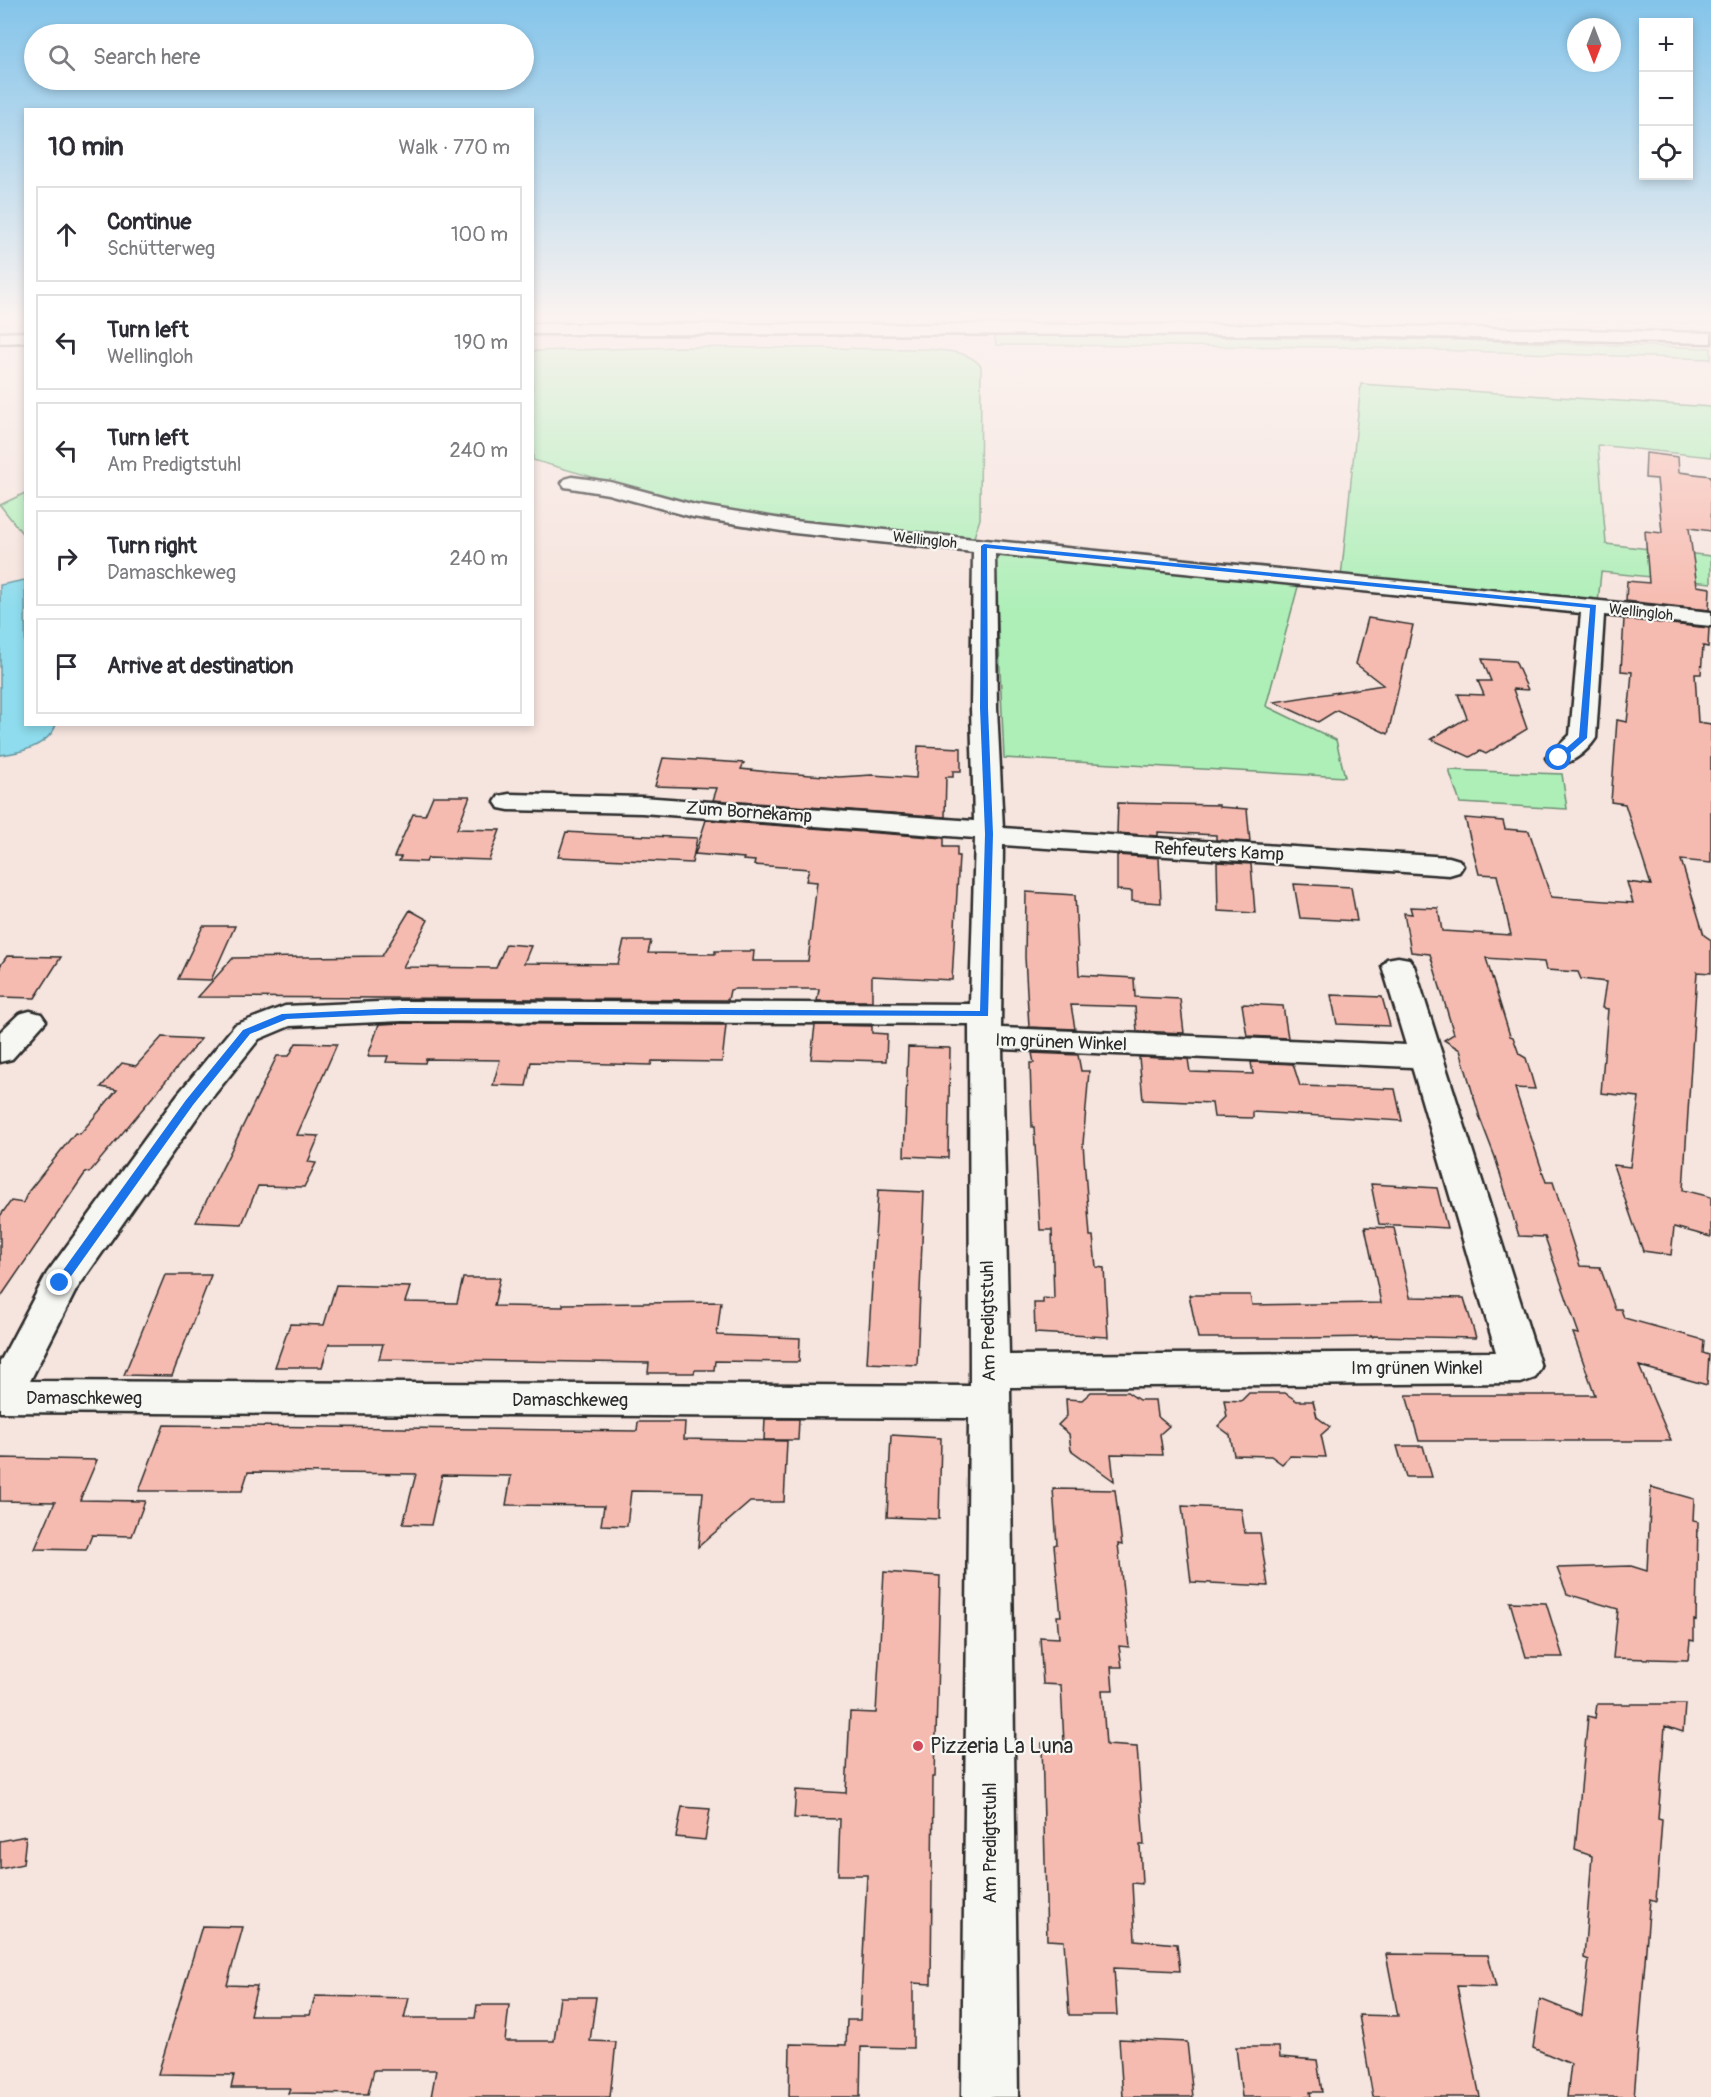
<!DOCTYPE html>
<html lang="en">
<head>
<meta charset="utf-8">
<style>
	body { margin:0; font-family:Pangolin,sans-serif; background:#f2f2f3; color:#2b2b33 }
	.controls { position:absolute; right:18px; top:18px; display:grid; overflow:hidden; border-radius:0px; box-shadow:0 3px 9px #0003 }
	.controls button { width:54px; height:54px; display:grid; place-items:center; padding:0; border:0; border-bottom:2px solid #e1e1e2; background:#fff; color:#2b2b33; font:30px sans-serif }
	.compass { position:absolute; left:1567px; top:18px; width:54px; height:54px; border-radius:50%; background:#fff; box-shadow:0 3px 9px #0003; rotate:180deg }
	.stop { position:absolute; width:18px; height:18px; margin:-14px; border:4px solid #1a73e8; border-radius:50%; background:#fff }
	.stop.end { background:#1a73e8; border-color:#fff; box-shadow:0 2px 6px #0008 }
	.list { margin:0; padding:0; list-style:none }
	h2 { display:flex; justify-content:space-between; align-items:center; height:78px; margin:0; padding:0 24px; font-size:26px }
	h2 small { font-size:20px; font-weight:400; color:#7c7c81 }
	.list li { display:grid; grid-template-columns:39px 1fr auto; gap:18px; align-items:center; box-sizing:border-box; height:96px; margin:0 12px 12px; padding:0 12px; border:2px solid #e1e1e2; border-radius:0px }
	.list b { display:block; font-size:22px; white-space:nowrap }
	.list p { margin:0; font-size:20px; white-space:nowrap; color:#7c7c81 }
	.list em { font-size:20px; font-style:normal; color:#7c7c81 }
	.icon { flex:none; width:33px; height:33px; fill:none; stroke:currentColor; stroke-width:2; stroke-linecap:round; stroke-linejoin:round }
	.map { position:relative; flex:none; width:1711px; height:2097px; overflow:hidden }
	.search { position:absolute; background:#fff; box-shadow:0 3px 9px #0003; left:24px; top:24px; width:510px; height:66px; display:flex; align-items:center; gap:15px; box-sizing:border-box; padding:0 21px; border-radius:33px; color:#7c7c81; font-size:22px }
	.panel { position:absolute; background:#fff; box-shadow:0 3px 9px #0003; left:24px; top:108px; width:510px; height:618px; border-radius:0px }
	.map>svg:first-child { display:block }
	.green { fill:#aeefb8; stroke:#6c8d72; stroke-width:1.5 }
	.water { fill:#8edced; stroke:#66959f; stroke-width:1.5 }
	.building { fill:#f6bbb0; stroke:#2b2b2b; stroke-width:1.5 }
	.lines { fill:none; stroke-linecap:round; stroke-linejoin:round }
	.street-casing { stroke:#2b2b2b; stroke-width:5 }
	.highway-casing { stroke:#2b2b2b; stroke-width:5 }
	.street { fill:#f6f6f2; fill-rule:evenodd }
	.highway { fill:#f6f6f2; fill-rule:evenodd }
	.route { fill:#1a73e8 }
	.poi-dot { fill:#d1495b; stroke:#f6f6f2; stroke-width:2 }
	.labels { text-anchor:middle; stroke-width:4.5; stroke-linejoin:round; paint-order:stroke }
	.far-street-label { font-size:15px; fill:#2b2b2b; stroke:#f6f6f2 }
	.street-label { font-size:18px; fill:#2b2b2b; stroke:#f6f6f2 }
	.near-poi-label { font-size:21px; fill:#2b2b2b; stroke:#f6f6f2; text-anchor:start }
</style>
</head>
<body>
<div class="map">
<svg width="1711" height="2097" viewBox="0 0 1711 2097">
	<rect width="100%" height="100%" fill="#f6e4de"/>
	<filter id="ink" filterUnits="userSpaceOnUse"><feTurbulence type="fractalNoise" baseFrequency=".0167" numOctaves="2"/><feDisplacementMap in="SourceGraphic" scale="12" xChannelSelector="R" yChannelSelector="G"/><feConvolveMatrix kernelMatrix="1 2 1 2 8 2 1 2 1" color-interpolation-filters="sRGB"/></filter>
	<g filter="url(#ink)">
		<!-- green -->
		<path class="green" d="M1388,317H1711V323Z
			M994,334L1456,340L1711,348V359L1338,347L996,345Z
			M679,347L926,349C946,351 967,350 981,366L980,519L973,540L775,519L676,501L533,460L532,351Z
			M1361,384L1711,407V457L1598,445L1606,544L1711,556V583L1601,572L1598,603L1341,578Z
			M25,493V537L0,505Z
			M1009,553L1299,583L1266,706L1336,740L1345,777L1004,758L995,557Z
			M1449,770L1562,774L1567,809L1460,803Z"/>
		<!-- water -->
		<path class="water" d="M25,580L26,724L56,725C48,746 20,753 0,755V585Z"/>
		<!-- building -->
		<path class="building" d="M1646,453L1678,457L1679,472L1711,476V531L1689,528L1697,586L1710,588L1709,610L1626,601L1627,581L1649,583L1645,531L1662,533L1657,479L1645,478Z
			M1368,618L1413,625L1388,734L1337,710L1318,722L1274,702L1383,685L1356,664Z
			M1624,619L1709,628L1708,647L1703,646L1701,674H1695L1698,722L1711,724V863L1681,860L1704,935L1711,940V973L1697,972L1683,1190L1711,1197V1237L1674,1227L1671,1255L1643,1251L1613,1165L1630,1167L1639,1097L1601,1093L1608,1009L1602,1008L1606,982L1581,979L1578,972L1546,970L1544,962L1486,958L1510,1036L1513,1037L1519,1054L1526,1058L1535,1089L1515,1088L1518,1098L1546,1182H1553L1580,1266L1600,1267L1615,1309H1621L1624,1318L1704,1340L1703,1353L1709,1355L1707,1385L1639,1366L1671,1441H1419L1406,1395H1595L1573,1333L1579,1334L1545,1237L1519,1236L1495,1157L1480,1118L1460,1050L1444,1040L1454,1034L1430,954L1411,952L1404,913L1412,914L1410,907L1438,908L1442,931L1511,935L1497,875L1479,874L1465,818L1503,821L1505,829L1529,831L1551,897L1633,903L1627,882L1651,885L1625,804L1611,802L1617,720L1627,722L1630,696L1632,672L1621,671Z
			M1482,659L1515,661L1528,690L1513,689L1527,729L1486,754L1480,751L1470,757L1431,739L1467,718L1458,694L1484,695L1478,681H1491Z
			M918,746L961,748V771H953V777H946L945,817L713,800L717,788L655,786L663,758L744,763L741,769L769,772L839,777L872,775L916,778Z
			M433,796H470L457,829L500,830L489,860L428,858L426,862L399,861L401,857H394L413,814L425,815Z
			M1118,803L1219,805V807L1247,809L1250,842L1216,840V835L1158,832V836L1117,833Z
			M706,820L944,838V847H957V856H959L952,980L872,976V1001H817L819,989H734L730,990L728,1000L198,997L233,958L382,956L410,910L428,920L403,967L496,968L506,944L531,946L524,963L618,964L624,941H651L648,953L715,954V951H754L753,961H808L817,882L806,881L809,869L754,865L755,861L743,860L744,858L695,854Z
			M566,832L599,834L697,838L692,863L558,857Z
			M1117,855L1159,858L1161,903L1132,901V891L1117,890Z
			M1217,862L1251,864L1255,913L1218,911Z
			M1294,884L1351,887L1357,921L1300,918Z
			M1026,892L1075,895L1079,975L1134,978L1135,997L1180,999L1184,1033L1137,1031L1135,1007L1071,1005L1075,1029L1029,1027L1025,957Z
			M203,926H235L211,980L178,979Z
			M7,956L61,957L35,998L0,997V966Z
			M1331,995L1382,997L1390,1026L1337,1024Z
			M1242,1004L1283,1006L1288,1038L1247,1036Z
			M402,1023L726,1025L722,1062L652,1061L651,1065L531,1062L526,1086L493,1085L500,1060L426,1059L425,1063L386,1062L388,1056H368L379,1024Z
			M815,1025L872,1026V1033L887,1034L886,1061L811,1059Z
			M162,1037L201,1039L89,1173L86,1172L0,1298V1216L11,1201L23,1203L28,1192L75,1133L80,1134L117,1090L101,1087L122,1063L136,1066Z
			M296,1043L337,1044L297,1135L319,1136L308,1162L316,1163L304,1187L258,1186L242,1224L196,1222L277,1056H289Z
			M908,1047L950,1048L948,1158L904,1156Z
			M1032,1053L1078,1055L1081,1071H1089L1083,1144L1090,1236H1093L1096,1267L1104,1268L1108,1337L1035,1333L1034,1303H1043V1298L1054,1299L1052,1230H1040L1034,1127H1032L1030,1063H1034Z
			M1139,1057L1188,1059L1190,1072L1253,1074L1251,1062L1293,1064L1300,1086L1395,1089L1402,1121L1253,1112V1118L1214,1117L1212,1103L1143,1100Z
			M1371,1184L1437,1188L1447,1228L1379,1224Z
			M878,1190L924,1192L917,1365L867,1363Z
			M1365,1227L1394,1228L1410,1297L1464,1298L1476,1338L1371,1336L1372,1337L1306,1338H1198L1189,1295H1250L1252,1305L1381,1303Z
			M165,1275H211L172,1376L124,1375Z
			M463,1278H500L494,1306L563,1307V1304L721,1302L717,1335L800,1338L799,1362L715,1361L714,1370H695L694,1373H648L649,1363L379,1359L383,1344H329L322,1367H275L290,1324L324,1325L336,1285L410,1287L405,1302L457,1303Z
			M1091,1392H1127L1139,1400H1155L1157,1416L1169,1426L1160,1434L1163,1455L1111,1454L1114,1481L1071,1450L1069,1434L1058,1425L1067,1416L1066,1399L1082,1400Z
			M1249,1393H1285L1297,1401H1313L1317,1417L1330,1427L1321,1435L1326,1457L1290,1456L1282,1464L1271,1456L1234,1455L1230,1435L1218,1426L1227,1417L1224,1400L1241,1401Z
			M765,1419H799L798,1440H764Z
			M638,1422H685L684,1439L787,1441L784,1502H750L698,1547L703,1492L631,1491L627,1526L601,1525L604,1506L506,1505L511,1476L442,1475L431,1525L403,1524L416,1474L248,1472L242,1491H139L164,1425L637,1431Z
			M891,1435L941,1438L939,1519L887,1517Z
			M1397,1446H1423L1432,1477H1406Z
			M0,1458L97,1460L80,1500L145,1501L132,1536L92,1535L86,1550L35,1549L55,1502L0,1501Z
			M1651,1487L1694,1499L1693,1521L1698,1522L1696,1621L1694,1620V1641L1690,1640L1688,1660L1613,1658L1618,1609L1567,1594L1557,1568L1631,1566L1647,1571Z
			M1053,1489L1115,1490L1122,1545L1118,1544L1129,1647L1119,1646L1122,1667H1111L1113,1690H1102L1106,1745L1137,1747L1144,1845H1140L1142,1884L1132,1883L1135,1940L1177,1944L1180,1971L1114,1968L1117,2015H1069L1064,1941L1047,1940L1042,1743H1064L1061,1685L1043,1684L1040,1637L1059,1638L1057,1616H1061L1054,1545L1057,1544Z
			M1182,1506L1241,1509L1245,1533H1260L1268,1586L1191,1582Z
			M884,1572L940,1576L935,1777H933L931,1984L913,1983V2048L861,2047L860,2097H789L790,2044L846,2045L847,2020H860L867,1875H838L840,1819L794,1818L796,1790L846,1793L850,1712L876,1713Z
			M1510,1602L1546,1603L1563,1657H1526Z
			M1597,1704H1685L1683,1732L1665,1726L1658,1819L1662,1820L1656,1901L1650,1899L1634,2097H1567L1571,2064L1533,2048L1540,1999L1582,2016L1589,1960L1584,1958L1592,1856L1575,1850L1588,1716L1595,1718Z
			M682,1807L710,1809L705,1840L676,1837Z
			M26,1836L23,1864L0,1869V1841Z
			M202,1926L243,1927L227,1985L257,1986L250,2015H310L315,1996L409,1998L404,2018H475L477,2005H509L505,2041H554L560,1997H596L590,2041L616,2042L610,2097H431L436,2070H374L368,2094L288,2093L290,2088H231L234,2075L158,2074Z
			M1386,1954L1488,1955L1496,1987L1457,1986L1480,2097H1373L1359,2015L1398,2016Z
			M1119,2039L1187,2042L1193,2097H1123Z
			M1236,2047H1279L1280,2057L1317,2060L1322,2092H1310L1311,2097H1242Z"/>
		<g class="lines">
			<!-- street casing -->
			<g class="street-casing">
				<path id="street" d="M572,477L610,482L695,505L794,521L1711,612V626L1604,615L1596,738C1586,753 1568,768 1550,764L1546,758L1570,735L1581,613L995,554L997,708L1003,828L1449,857L1459,860L1463,866L1459,872L1449,875L1003,845L1001,1028L1406,1045L1382,966L1387,959L1398,957L1409,959L1414,966L1541,1367L1535,1378L1521,1383L1010,1387L1018,2097H962L969,1418L0,1412V1362L47,1273L178,1094L235,1025L285,1006L402,1001L970,1004L975,838L642,813L509,810L499,808L495,802L499,796L509,794L642,797L974,821L971,708L973,552L794,533L693,517L608,494L565,487L562,483L565,479ZM402,1021L969,1024L970,1386L30,1381L76,1290L202,1110L259,1039L290,1026ZM1002,1049L1412,1067L1496,1352L1009,1355Z
					M30,1011L41,1014L46,1021L12,1059L0,1062V1032L19,1014Z"/>
			</g>
			<!-- highway casing -->
			<g class="highway-casing">
				<path id="highway" d="M532,324L1341,325L1711,333V343L1341,335L532,334Z
					M26,332V342L0,343V333Z"/>
			</g>
			<!-- street -->
			<use href="#street" class="street"/>
			<!-- highway -->
			<use href="#highway" class="highway"/>
		</g>
	</g>
	<!-- sky -->
	<linearGradient id="sky" x2="0" y2="1"><stop stop-color="#84c4ea"/><stop offset="0.52" stop-color="#fbf3f0"/><stop offset="1" stop-color="#fbf3f0" stop-opacity="0"/></linearGradient>
	<rect width="1711" height="610" fill="url(#sky)"/>
	<!-- route -->
	<path class="route" d="M984,544L1596,605L1587,738L1562,760H1556V757L1579,737L1590,608L987,548L988,708L993,834L988,1016L402,1014L287,1019L250,1034L193,1105L64,1286H56V1280L186,1100L243,1030L282,1014L402,1008L980,1011L985,834L980,708L981,546Z"/>
	<!-- markers -->
	<circle class="poi-dot" cx="918" cy="1746" r="6"/>
	<g class="labels">
		<!-- far-street labels -->
		<g class="far-street-label">
			<text transform="translate(925 540) rotate(6)" y="5">Wellingloh</text>
			<text transform="translate(1641 612) rotate(6)" y="5">Wellingloh</text>
		</g>
		<!-- street labels -->
		<g class="street-label">
			<text transform="translate(749 812) rotate(4)" y="6">Zum Bornekamp</text>
			<text transform="translate(1219 851) rotate(3)" y="6">Rehfeuters Kamp</text>
			<text transform="translate(1061 1042) rotate(2)" y="6">Im grünen Winkel</text>
			<text transform="translate(988 1321) rotate(-91)" y="6">Am Predigtstuhl</text>
			<text x="1417" y="1374">Im grünen Winkel</text>
			<text x="84" y="1404">Damaschkeweg</text>
			<text x="570" y="1406">Damaschkeweg</text>
			<text transform="translate(990 1843) rotate(-90)" y="6">Am Predigtstuhl</text>
		</g>
		<!-- near-poi labels -->
		<g class="near-poi-label">
			<text x="930" y="1753">Pizzeria La Luna</text>
		</g>
	</g>
</svg>
<div class="controls">
<button>+</button>
<button>−</button>
<button><svg class="icon" aria-label="locate" viewBox="0 0 24 24"><circle cx="12" cy="12" r="6"/><path d="M12 2v4M12 18v4M2 12h4M18 12h4"/></svg></button>
</div>
<svg class="compass" viewBox="-18 -18 36 36"><path d="M0-13l5 13h-10z" fill="#e53935"/><path d="M0 13l5-13h-10z" fill="#7c7c81"/></svg>
<div class="stop" style="left:1559px;top:758px"></div>
<div class="stop end" style="left:60px;top:1283px"></div>
<div class="search"><svg class="icon" aria-label="search" viewBox="0 0 24 24"><circle cx="10" cy="10" r="6"/><path d="M15 15l6 6"/></svg>Search here</div>
<section class="panel">
<h2>10 min<small>Walk · 770 m</small></h2>
<ul class="list">
<li><svg class="icon" aria-label="ahead" viewBox="0 0 24 24"><path d="M12 20V5M6 11l6-6 6 6"/></svg><div><b>Continue</b><p>Schütterweg</p></div><em>100 m</em></li>
<li><svg class="icon" aria-label="left" viewBox="0 0 24 24"><path d="M17 20v-9H6M10 6l-5 5 5 5"/></svg><div><b>Turn left</b><p>Wellingloh</p></div><em>190 m</em></li>
<li><svg class="icon" aria-label="left" viewBox="0 0 24 24"><path d="M17 20v-9H6M10 6l-5 5 5 5"/></svg><div><b>Turn left</b><p>Am Predigtstuhl</p></div><em>240 m</em></li>
<li><svg class="icon" aria-label="right" viewBox="0 0 24 24"><path d="M7 20v-9h11M14 6l5 5-5 5"/></svg><div><b>Turn right</b><p>Damaschkeweg</p></div><em>240 m</em></li>
<li><svg class="icon" aria-label="arrive" viewBox="0 0 24 24"><path d="M6 21V4h12l-3 4 3 4H6"/></svg><div><b>Arrive at destination</b></div></li>
</ul>
</section>
</div>
</body>
</html>
